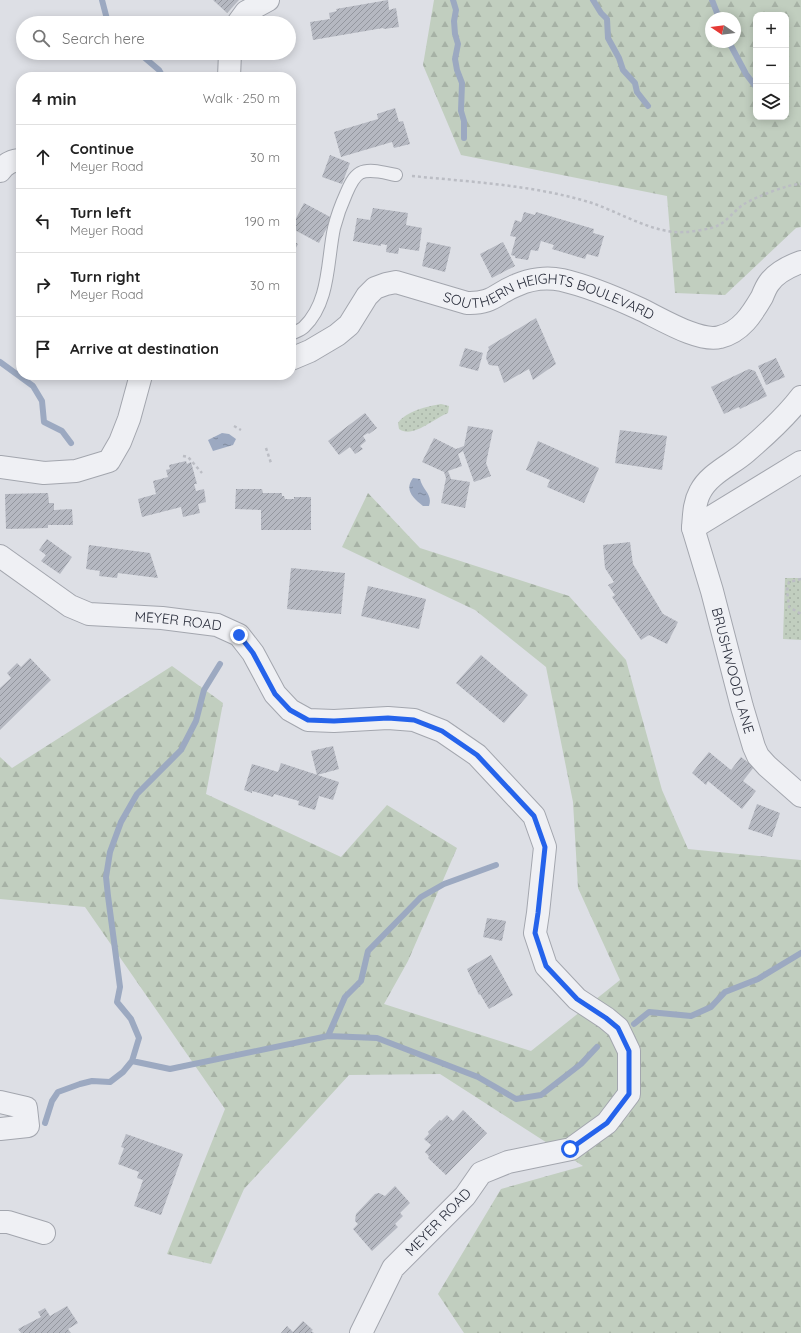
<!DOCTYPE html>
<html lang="en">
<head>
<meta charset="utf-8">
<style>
	body { margin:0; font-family:Quicksand,sans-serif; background:#f6f6f6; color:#222 }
	.controls { position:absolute; right:12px; top:12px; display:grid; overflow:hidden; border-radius:8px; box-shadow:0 2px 10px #0003 }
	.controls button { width:36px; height:36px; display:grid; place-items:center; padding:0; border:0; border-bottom:1px solid #e0e0e0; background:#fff; color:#222; font:20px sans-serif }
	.compass { position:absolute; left:705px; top:12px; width:36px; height:36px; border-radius:50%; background:#fff; box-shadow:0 2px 10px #0003; rotate:283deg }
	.stop { position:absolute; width:12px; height:12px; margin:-9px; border:3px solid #2563eb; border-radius:50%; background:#fff }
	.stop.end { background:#2563eb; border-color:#fff; box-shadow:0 1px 4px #0008 }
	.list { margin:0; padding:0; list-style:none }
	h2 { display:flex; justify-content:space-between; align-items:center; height:52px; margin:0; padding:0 16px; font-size:17px }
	h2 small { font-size:13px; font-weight:400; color:#767676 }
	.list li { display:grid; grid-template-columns:26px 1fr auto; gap:12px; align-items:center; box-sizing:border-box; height:64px; padding:0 16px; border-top:1px solid #e0e0e0 }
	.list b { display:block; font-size:15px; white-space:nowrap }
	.list p { margin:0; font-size:13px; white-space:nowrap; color:#767676 }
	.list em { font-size:13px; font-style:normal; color:#767676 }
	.icon { flex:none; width:22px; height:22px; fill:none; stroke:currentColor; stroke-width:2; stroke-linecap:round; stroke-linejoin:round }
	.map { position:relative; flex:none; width:801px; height:1333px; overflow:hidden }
	.search { position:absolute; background:#fff; box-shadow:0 2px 10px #0003; left:16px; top:16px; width:280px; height:44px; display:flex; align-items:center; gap:10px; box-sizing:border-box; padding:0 14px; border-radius:22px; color:#767676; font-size:15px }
	.panel { position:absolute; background:#fff; box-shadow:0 2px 10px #0003; left:16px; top:72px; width:280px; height:308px; border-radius:16px }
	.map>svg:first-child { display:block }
	.forest { fill:url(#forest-firs); fill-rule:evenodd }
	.garden { fill:url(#garden-dots) }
	.water { fill:url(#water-ripples) }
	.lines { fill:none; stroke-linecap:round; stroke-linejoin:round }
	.stream { stroke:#9ca9c1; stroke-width:6 }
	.building { fill:url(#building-hatch) }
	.service-casing { stroke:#a3a6ae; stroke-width:14 }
	.minor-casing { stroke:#a3a6ae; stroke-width:24 }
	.path { stroke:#bbbdc4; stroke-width:2.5; stroke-dasharray:3 3; stroke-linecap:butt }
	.service { stroke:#eff0f4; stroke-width:12 }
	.minor { stroke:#eff0f4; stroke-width:22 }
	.route { stroke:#2563eb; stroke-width:5 }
	.labels { text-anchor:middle; stroke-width:4; stroke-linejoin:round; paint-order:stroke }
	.street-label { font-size:14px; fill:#282c3a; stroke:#eceef3 }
</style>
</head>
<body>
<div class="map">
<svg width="801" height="1333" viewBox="0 0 801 1333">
	<defs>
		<pattern id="forest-firs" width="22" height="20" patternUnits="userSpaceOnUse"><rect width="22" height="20" fill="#c1cebf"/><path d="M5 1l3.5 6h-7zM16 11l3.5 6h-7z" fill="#a6b1a5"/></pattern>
		<pattern id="garden-dots" width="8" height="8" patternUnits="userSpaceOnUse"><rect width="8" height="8" fill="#c1cebf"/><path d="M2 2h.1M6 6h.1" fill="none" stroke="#a6b1a5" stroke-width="1.8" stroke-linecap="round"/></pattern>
		<pattern id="water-ripples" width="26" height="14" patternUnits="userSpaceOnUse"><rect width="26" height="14" fill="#9ca9c1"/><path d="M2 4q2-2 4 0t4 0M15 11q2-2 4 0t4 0" fill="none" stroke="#7f8a9e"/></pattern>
		<pattern id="building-hatch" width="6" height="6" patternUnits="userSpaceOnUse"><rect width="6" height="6" fill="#b5b8c1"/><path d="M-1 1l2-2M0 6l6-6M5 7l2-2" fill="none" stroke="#93969e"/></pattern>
	</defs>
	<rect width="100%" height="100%" fill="#dddfe5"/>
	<!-- forest -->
	<path class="forest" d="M434,0H801V227L796,228L725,295L675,293L667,196L461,155L423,65ZM756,15H786V117H756ZM711,18H735V42H711Z
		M368,493L420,548L569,596L626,660L662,790L688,849L801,860V1333H464L438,1294L501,1189L583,1166L440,1074L349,1075L244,1189L211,1264L167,1254L225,1109L85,907L0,899V757L12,768L172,666L223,703L206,794L341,857L387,805L457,848L408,961L384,1004L531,1051L620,980L578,888L573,802L546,667L475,610L342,547Z"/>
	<!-- garden -->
	<path class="garden" d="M441,404L449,406L448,413C434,418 413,439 399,429L398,423C406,411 428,406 441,404Z
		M785,578H801V640L783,639Z"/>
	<!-- water -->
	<path class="water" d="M222,433L229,434L236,439L233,445L213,451L208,440Z
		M413,478L420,479C423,491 433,494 429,506H423C413,498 404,490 413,478Z"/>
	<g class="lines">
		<!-- stream -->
		<path class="stream" d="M102,0L108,23
			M453,0L456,10L454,21L455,34L458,44L455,59L457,70L462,83L461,111L464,121V138
			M593,0L601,13L607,19L608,38L619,58L623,70L635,83L637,92L648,106
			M712,0L719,18
			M729,42L746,74L756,87
			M139,53L159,70L163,77
			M0,362L33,386L42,401L44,422L62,431L71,443
			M634,1024L649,1012L691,1016L711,1007L725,992L758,979L801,953
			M328,1036L345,997L361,981L368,951L421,897L444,884L496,865
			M132,1061L139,1038L131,1019L117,1002L120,987L108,896L106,877L110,852L121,822L137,794L181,750L196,721L204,690L220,664
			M45,1123L52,1101L58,1092L80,1084L92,1081L110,1082L123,1072L132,1061L170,1069L328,1036L377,1038L478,1077L516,1099L541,1095L581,1064L597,1047"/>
	</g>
	<!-- building -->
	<path class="building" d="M213,0H239L227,13Z
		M388,0L389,10L396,8L399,27L384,29L383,28L313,40L310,22L330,19L329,13L337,11L336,9Z
		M207,16V23H178V17Z
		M395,108L399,122L403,121L410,144L394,148L392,142L341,157L334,132L378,119L377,114Z
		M330,155L350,163L342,184L322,177Z
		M304,203L332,218L319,243L291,228Z
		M373,208L408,213L406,225L422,228L419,251L399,248L398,254L386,252L387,245L381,244V246L353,241L357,218L370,220Z
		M524,212L535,215L536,212L594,229L593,233L604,236L598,257L587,254L585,259L552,249L554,245L541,241L538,251L531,250L528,260L515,258V256L511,255L516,237L510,236L515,220L521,222Z
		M291,240L298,244L291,257Z
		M427,242L451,247L445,272L422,266Z
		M503,242L515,266L492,278L480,254Z
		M536,318L556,364L533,380L529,369L504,383L498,366L489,365L486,358L487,353L489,349L488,347Z
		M465,348L483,353L478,371L459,366Z
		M776,358L785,377L766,385L758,366Z
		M749,369L755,371L767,396L740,409L739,407L724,414L711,387Z
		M365,413L377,428L369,434L368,433L363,436L366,441L360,446L363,449L355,454L350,447L339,455L328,441Z
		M468,426L493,430L486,463L491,476L474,482L463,451L458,454L462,466L448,471L451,479L470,482L465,508L441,503L446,478L444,472L422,462L434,438L456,449L464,446Z
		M620,430L667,436L662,470L615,463Z
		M538,441L599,468L584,503L547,487L550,480L526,470Z
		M186,461L187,464L191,462L197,484H194L196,491L204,489L206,502L198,504L200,513L183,517L181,507L142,517L138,499L156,494L153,481L168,477L166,470L170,469L169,465Z
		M236,489H262L263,493H282V496H284L285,499H294V497H311V530H261V510L235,509Z
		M48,493L49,503H54V510L72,509L73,525H48V528L6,529L5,494Z
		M47,539L72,557L60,574L41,561L46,555L39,550Z
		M630,542L633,564L663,614L678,622L667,644L649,635L641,640L612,597L615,595L608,585L614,582L605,568L603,545Z
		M89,545L150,553L158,578L118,573L117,578L99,576L100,571L86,569Z
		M291,568L345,573L341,614L287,609Z
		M368,586L426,599L419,629L361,616Z
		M481,655L528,695L504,723L456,683Z
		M30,658L51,680L0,730V688L11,678L7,673L17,663L21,667Z
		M333,746L339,769L317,775L311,751Z
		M709,752L731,770L741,757L754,767L743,781L756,791L742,809L708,781L706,785L692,773Z
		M281,763L339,782L333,800L319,796L315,810L298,805L299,801L274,794L273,797L252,791V793L244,790L252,764L278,772Z
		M757,804L780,813L772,837L748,829Z
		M487,918L506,921L502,941L483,937Z
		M491,955L513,995L489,1009L480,994L479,995L467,969Z
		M463,1110L487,1133L446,1175L428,1158L429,1156L425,1152L431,1145L424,1139L429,1134L428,1132L440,1120L441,1121L447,1115L453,1121Z
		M126,1134L183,1154L161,1215L134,1206L143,1180L137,1178L139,1172L118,1164L124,1148L121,1147Z
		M395,1186L410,1203L400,1213L403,1216L395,1224L398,1227L372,1251L353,1229L358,1224L355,1221L356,1214L375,1194L379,1193L385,1196Z
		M67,1306L78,1323L68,1329L71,1333H21L18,1329L41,1317L38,1312L45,1308L50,1316Z
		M303,1321L313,1330L311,1331L314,1333H281L287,1326L293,1332Z"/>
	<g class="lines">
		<!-- service casing -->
		<g class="service-casing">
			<path id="service" d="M291,334C295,332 301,330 304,327C330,302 327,261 334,228C337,216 341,205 346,194C349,187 353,177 360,173C370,168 385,173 396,175"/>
		</g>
		<!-- minor casing -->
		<g class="minor-casing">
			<g id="minor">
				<path d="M238,23L246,12L268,0"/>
				<path d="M229,77L230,53"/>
				<path d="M0,171C5,164 13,160 21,160"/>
				<path id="s1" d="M291,359L310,351L337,335L349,325L367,296L375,288L386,284L396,282L467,303C493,304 496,293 517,285C530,279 547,277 562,280C588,286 614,297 638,308C658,317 699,343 720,337C741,332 752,314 762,297C764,292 766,287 769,283C776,273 790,266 801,262"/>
				<path d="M801,397C785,418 766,435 746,452C731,465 709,474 700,492C694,503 694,515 693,528L801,462"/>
				<path d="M0,467L44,473L76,471L109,461L120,442L129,419L141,375"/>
				<path id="s2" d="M693,528L712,591L742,707L754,747L758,756L767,766L801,796"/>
				<path id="s3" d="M0,556L70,606L89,614L162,618L217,625L239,635L253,653L275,694L290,710L308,720L334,721L388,718L414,720L442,731L477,755L534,816L545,847L538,913L535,933L546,966L577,999L606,1018L618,1028L629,1051V1094L607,1123L571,1149L508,1162L481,1173L465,1196L393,1268L361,1333"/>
				<path d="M0,1102L26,1108L28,1126L0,1129"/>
				<path d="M0,1222H8L44,1233"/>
			</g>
		</g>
		<!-- path -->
		<path class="path" d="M412,176C472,182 534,185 592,203C618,212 646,229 674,232C684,233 710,230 719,225C728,220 735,210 744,204C756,197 788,184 801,184
			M234,426L241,430
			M266,448L271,463
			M183,456L188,457L202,473
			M801,579L789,582L787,590L789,607L801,614"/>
		<!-- service -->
		<use href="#service" class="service"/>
		<!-- minor -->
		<use href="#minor" class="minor"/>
	</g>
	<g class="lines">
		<!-- route -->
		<path class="route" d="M239,635L253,653L275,694L290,710L308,720L334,721L388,718L414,720L442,731L477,755L534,816L545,847L538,913L535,933L546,966L577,999L606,1018L618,1028L629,1051V1094L607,1123L570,1149"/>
	</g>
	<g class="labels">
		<!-- street labels -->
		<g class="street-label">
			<text dy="5" stroke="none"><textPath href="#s1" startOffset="296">SOUTHERN HEIGHTS BOULEVARD</textPath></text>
			<text dy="5" stroke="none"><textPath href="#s3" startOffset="196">MEYER ROAD</textPath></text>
			<text dy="5" stroke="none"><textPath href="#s2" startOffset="148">BRUSHWOOD LANE</textPath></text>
			<text transform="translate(438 1222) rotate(-46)" y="5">MEYER ROAD</text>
		</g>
	</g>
</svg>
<div class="controls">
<button>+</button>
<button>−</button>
<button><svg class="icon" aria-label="layers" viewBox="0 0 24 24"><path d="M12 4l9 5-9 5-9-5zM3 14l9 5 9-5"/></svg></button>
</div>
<svg class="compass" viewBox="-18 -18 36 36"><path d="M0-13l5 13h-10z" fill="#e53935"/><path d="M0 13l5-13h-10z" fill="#767676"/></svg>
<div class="stop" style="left:570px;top:1149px"></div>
<div class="stop end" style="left:239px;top:635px"></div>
<div class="search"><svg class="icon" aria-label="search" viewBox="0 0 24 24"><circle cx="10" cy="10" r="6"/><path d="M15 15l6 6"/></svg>Search here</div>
<section class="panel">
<h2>4 min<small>Walk · 250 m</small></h2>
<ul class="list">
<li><svg class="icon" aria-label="ahead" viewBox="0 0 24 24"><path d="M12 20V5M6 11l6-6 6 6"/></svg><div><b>Continue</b><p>Meyer Road</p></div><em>30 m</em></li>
<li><svg class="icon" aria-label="left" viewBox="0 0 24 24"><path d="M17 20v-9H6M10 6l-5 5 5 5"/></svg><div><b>Turn left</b><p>Meyer Road</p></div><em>190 m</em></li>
<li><svg class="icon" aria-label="right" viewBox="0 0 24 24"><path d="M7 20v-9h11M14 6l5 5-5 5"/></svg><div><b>Turn right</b><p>Meyer Road</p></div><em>30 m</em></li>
<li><svg class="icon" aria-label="arrive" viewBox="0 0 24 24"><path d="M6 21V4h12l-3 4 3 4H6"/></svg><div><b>Arrive at destination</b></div></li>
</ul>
</section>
</div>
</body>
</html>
